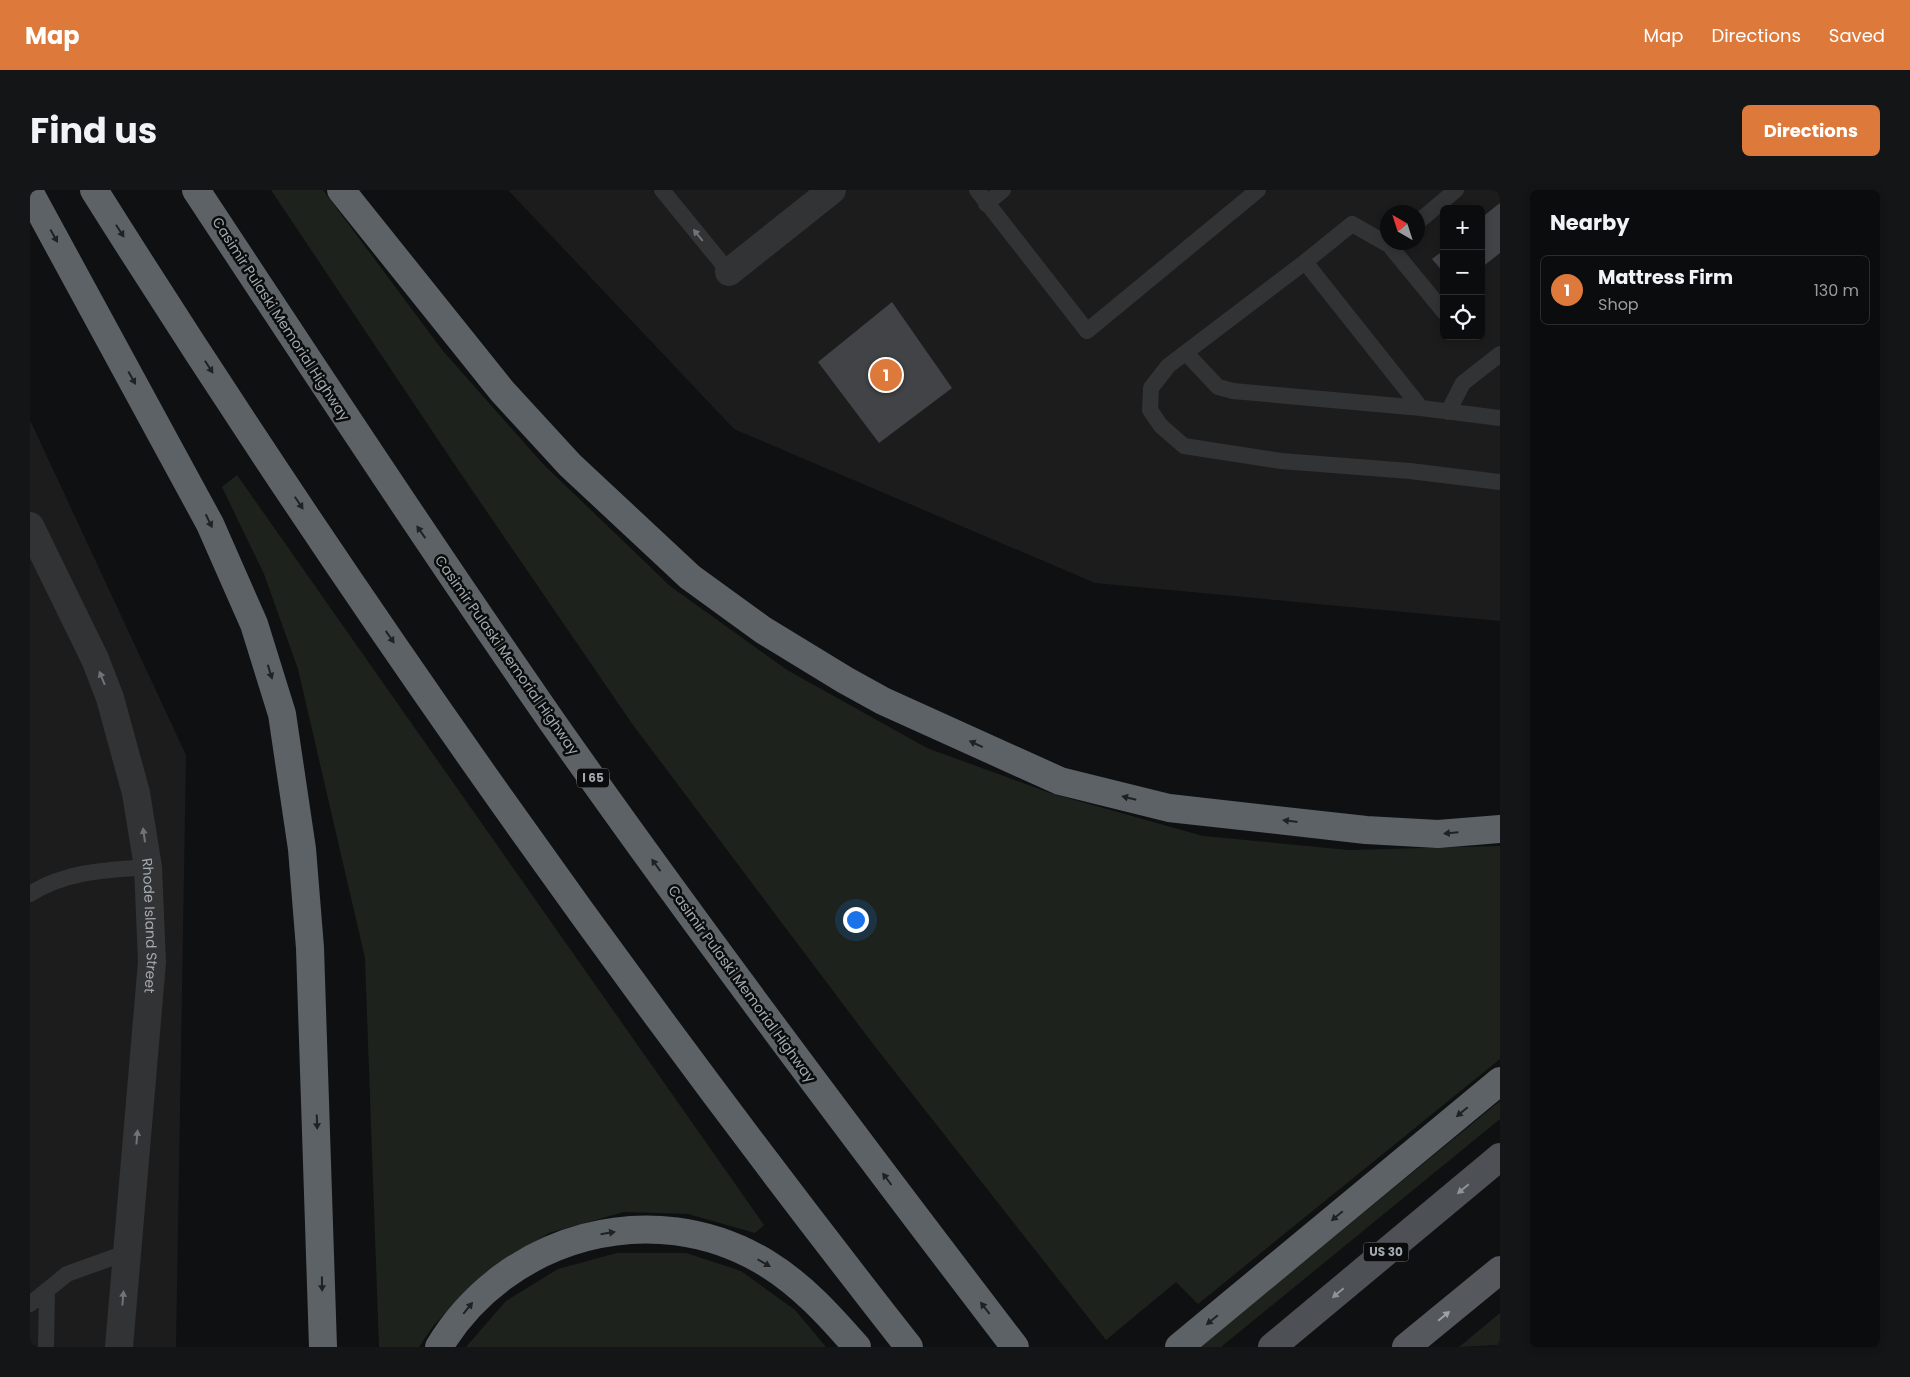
<!DOCTYPE html>
<html lang="en">
<head>
<meta charset="utf-8">
<style>
	body { margin:0; font-family:Poppins,sans-serif; background:#141516; color:#f1f3f6 }
	.controls { position:absolute; right:15px; top:15px; display:grid; overflow:hidden; border-radius:8px; box-shadow:0 2px 8px #0003 }
	.controls button { width:45px; height:45px; display:grid; place-items:center; padding:0; border:0; border-bottom:1px solid #2b2c2e; background:#0b0c0d; color:#f1f3f6; font:25px sans-serif }
	.compass { position:absolute; left:1350px; top:15px; width:45px; height:45px; border-radius:50%; background:#0b0c0d; box-shadow:0 2px 8px #0003; rotate:321deg }
	.you { position:absolute; left:825px; top:729px; width:18px; height:18px; margin:-12px; border:4px solid #fff; border-radius:50%; background:#1a73e8; box-shadow:0 0 0 8px #1a73e833 }
	.badge { display:grid; place-items:center; width:32px; height:32px; border-radius:50%; background:#dd7a3b; color:#fff; font-size:16px; font-weight:700 }
	.pin { position:absolute; translate:-50% -50%; border:2px solid #fff; box-shadow:0 1px 5px #0006 }
	.list { margin:0; padding:0; list-style:none }
	h2 { display:flex; justify-content:space-between; align-items:center; height:65px; margin:0; padding:0 20px; font-size:21px }
	h2 small { font-size:16px; font-weight:400; color:#9a9b9d }
	.list li { display:grid; grid-template-columns:32px 1fr auto; gap:15px; align-items:center; box-sizing:border-box; height:70px; margin:0 10px 10px; padding:0 10px; border:1px solid #2b2c2e; border-radius:8px }
	.list b { display:block; font-size:19px; white-space:nowrap }
	.list p { margin:0; font-size:16px; white-space:nowrap; color:#9a9b9d }
	.list em { font-size:16px; font-style:normal; color:#9a9b9d }
	.icon { flex:none; width:28px; height:28px; fill:none; stroke:currentColor; stroke-width:2; stroke-linecap:round; stroke-linejoin:round }
	.map { position:relative; flex:none; width:1470px; height:1157px; overflow:hidden; border-radius:8px }
	header { display:flex; align-items:center; gap:30px; box-sizing:border-box; height:70px; padding:0 25px; background:#dd7a3b; color:#fff }
	header strong { font-size:24px }
	nav { display:flex; gap:28px; margin-inline-start:auto; font-size:18px }
	.intro { display:flex; align-items:center; justify-content:space-between; box-sizing:border-box; height:120px; padding:0 30px }
	h1 { margin:0; font-size:35px }
	.button { padding:12px 22px; border-radius:8px; background:#dd7a3b; color:#fff; font-size:18px; font-weight:700 }
	main { display:flex; gap:30px; padding:0 30px }
	aside { flex:1; background:#0b0c0d; border-radius:8px; box-shadow:0 2px 8px #0003 }
	.map>svg:first-child { display:block }
	.built { fill:#1c1c1d; fill-rule:evenodd }
	.green { fill:#1d231c }
	.building { fill:#414346 }
	.lines { fill:none; stroke-linecap:round; stroke-linejoin:round }
	.service { stroke:#313335; stroke-width:16 }
	.minor { stroke:#313335; stroke-width:28 }
	.primary { stroke:#4d5054; stroke-width:28 }
	.trunk { stroke:#55595d; stroke-width:28 }
	.motorway { stroke:#5d6266; stroke-width:28 }
	.oneway { fill:#1f2122 }
	.oneway2 { fill:#6f7479 }
	.oneway3 { fill:#8d9499 }
	.oneway4 { fill:#9aa2a8 }
	.labels { text-anchor:middle; stroke-width:5; stroke-linejoin:round; paint-order:stroke }
	.shield { fill:#0a0b0b; stroke:#747a7e; stroke-width:1 }
	.shield-label { font-size:12px; font-weight:bold; fill:#a2aab0 }
	.street-label { font-size:14px; fill:#a2aab0; stroke:#0a0b0b }
</style>
</head>
<body>
<header>
<strong>Map</strong>
<nav><a>Map</a><a>Directions</a><a>Saved</a></nav>
</header>
<div class="intro"><h1>Find us</h1><a class="button">Directions</a></div>
<main>
<div class="map">
<svg width="1470" height="1157" viewBox="0 0 1470 1157">
	<rect width="100%" height="100%" fill="#0f1011"/>
	<!-- built -->
	<path class="built" d="M478,0H1470V431L1065,393L704,239ZM1414,19H1451V146H1414ZM1358,22H1388V52H1358Z
		M0,230L156,565L146,1157H0Z"/>
	<!-- green -->
	<path class="green" d="M241,0H293L413,161L513,274L640,396L757,480L897,558L1020,603L1173,646L1319,660L1470,656V869L1168,1114L1146,1092L1076,1150L843,854L603,535L429,281Z
		M207,285L734,1035L725,1043L658,1024L594,1022L519,1043L456,1082L404,1135L389,1157H349L335,768L268,479L234,384L192,297Z
		M1470,911V929L1191,1157H1169Z
		M587,1063H656L711,1081L765,1120L796,1157H436L476,1111L528,1079Z
		M1470,1123V1155L1429,1157Z"/>
	<!-- building -->
	<path class="building" d="M1470,13V63L1451,78V28Z
		M1414,60V83L1402,69Z
		M862,112L922,198L849,253L788,172Z"/>
	<g class="lines">
		<!-- service -->
		<path class="service" d="M632,0L699,82
			M947,0L1057,141L1228,0
			M956,14L973,0
			M1388,32L1426,0
			M1359,55L1414,122
			M1275,72L1322,34L1359,55L1362,52
			M1156,163L1188,197L1203,201L1391,218
			M1418,222L1433,193L1470,164
			M1470,228L1391,218L1275,72L1138,176L1121,198L1120,220L1131,236L1154,256L1251,271L1380,281L1470,292
			M0,704C36,681 77,680 118,677
			M0,1114L37,1084L98,1062
			M16,1157L17,1100"/>
		<!-- minor -->
		<g class="minor">
			<path d="M699,82L802,0"/>
			<path id="s1" d="M0,336L65,469L80,508L106,603L118,677L122,772L89,1157"/>
		</g>
		<!-- primary -->
		<path class="primary" d="M1242,1157L1470,967"/>
		<!-- trunk -->
		<path class="trunk" d="M1376,1157L1470,1080"/>
		<!-- motorway -->
		<path class="motorway" d="M64,0C315,399 588,786 879,1157
			M166,0C284,179 401,357 523,533C672,745 828,952 985,1157
			M311,0L472,201L540,275L660,387L733,440L815,490L853,511L1030,591L1139,618L1336,640L1408,644L1470,639
			M0,3L180,334L224,434L252,524L272,659L280,758L293,1157
			M409,1157C476,1046 622,1004 736,1073C772,1095 799,1125 827,1157
			M1149,1157L1470,891"/>
	</g>
	<!-- one-way arrows -->
	<defs><path id="oneway-solid" d="M-6-.8H1V-3.2L6.5 0L1 3.2V.8H-6Z" transform="scale(1.25)"/></defs>
	<g class="oneway">
		<use href="#oneway-solid" transform="translate(90 41) rotate(57)"/>
		<use href="#oneway-solid" transform="translate(24 46) rotate(61)"/>
		<use href="#oneway-solid" transform="translate(179 177) rotate(57)"/>
		<use href="#oneway-solid" transform="translate(102 188) rotate(61)"/>
		<use href="#oneway-solid" transform="translate(269 313) rotate(56)"/>
		<use href="#oneway-solid" transform="translate(179 331) rotate(64)"/>
		<use href="#oneway-solid" transform="translate(391 342) rotate(-125)"/>
		<use href="#oneway-solid" transform="translate(360 447) rotate(55)"/>
		<use href="#oneway-solid" transform="translate(240 482) rotate(73)"/>
		<use href="#oneway-solid" transform="translate(946 554) rotate(-155)"/>
		<use href="#oneway-solid" transform="translate(1099 608) rotate(-166)"/>
		<use href="#oneway-solid" transform="translate(1260 631) rotate(-173)"/>
		<use href="#oneway-solid" transform="translate(1421 643) rotate(175)"/>
		<use href="#oneway-solid" transform="translate(626 675) rotate(-126)"/>
		<use href="#oneway-solid" transform="translate(1432 922) rotate(140)"/>
		<use href="#oneway-solid" transform="translate(287 932) rotate(88)"/>
		<use href="#oneway-solid" transform="translate(857 989) rotate(-127)"/>
		<use href="#oneway-solid" transform="translate(1307 1026) rotate(140)"/>
		<use href="#oneway-solid" transform="translate(578 1043) rotate(-9)"/>
		<use href="#oneway-solid" transform="translate(734 1073) rotate(30)"/>
		<use href="#oneway-solid" transform="translate(292 1094) rotate(89)"/>
		<use href="#oneway-solid" transform="translate(438 1118) rotate(-51)"/>
		<use href="#oneway-solid" transform="translate(955 1118) rotate(-128)"/>
		<use href="#oneway-solid" transform="translate(1182 1130) rotate(140)"/>
	</g>
	<g class="oneway2">
		<use href="#oneway-solid" transform="translate(668 45) rotate(-129)"/>
		<use href="#oneway-solid" transform="translate(72 488) rotate(-112)"/>
		<use href="#oneway-solid" transform="translate(114 645) rotate(-98)"/>
		<use href="#oneway-solid" transform="translate(107 947) rotate(-85)"/>
		<use href="#oneway-solid" transform="translate(93 1108) rotate(-85)"/>
	</g>
	<g class="oneway3">
		<use href="#oneway-solid" transform="translate(1433 999) rotate(140)"/>
		<use href="#oneway-solid" transform="translate(1308 1103) rotate(140)"/>
	</g>
	<use class="oneway4" href="#oneway-solid" transform="translate(1414 1126) rotate(-39)"/>
	<g class="labels">
		<!-- shield labels -->
		<g class="shield">
			<rect x="547" y="578.5" width="32" height="19" rx="4"/>
			<rect x="1333.5" y="1052.5" width="45" height="19" rx="4"/>
		</g>
		<g class="shield-label">
			<text x="563" y="592">I 65</text>
			<text x="1356" y="1066">US 30</text>
		</g>
		<!-- street labels -->
		<g class="street-label">
			<text transform="translate(251 129) rotate(57)" y="5">Casimir Pulaski Memorial Highway</text>
			<text transform="translate(477 465) rotate(55)" y="5">Casimir Pulaski Memorial Highway</text>
			<text dy="5" stroke="none"><textPath href="#s1" startOffset="422">Rhode Island Street</textPath></text>
			<text transform="translate(712 794) rotate(54)" y="5">Casimir Pulaski Memorial Highway</text>
		</g>
	</g>
</svg>
<div class="controls">
<button>+</button>
<button>−</button>
<button><svg class="icon" aria-label="locate" viewBox="0 0 24 24"><circle cx="12" cy="12" r="6"/><path d="M12 2v4M12 18v4M2 12h4M18 12h4"/></svg></button>
</div>
<svg class="compass" viewBox="-18 -18 36 36"><path d="M0-13l5 13h-10z" fill="#e53935"/><path d="M0 13l5-13h-10z" fill="#9a9b9d"/></svg>
<div class="you"></div>
<div class="pin badge" style="left:856px;top:185px">1</div>
</div>
<aside>
<h2>Nearby<small></small></h2>
<ul class="list">
<li><span class="badge">1</span><div><b>Mattress Firm</b><p>Shop</p></div><em>130 m</em></li>
</ul>
</aside>
</main>
</body>
</html>
